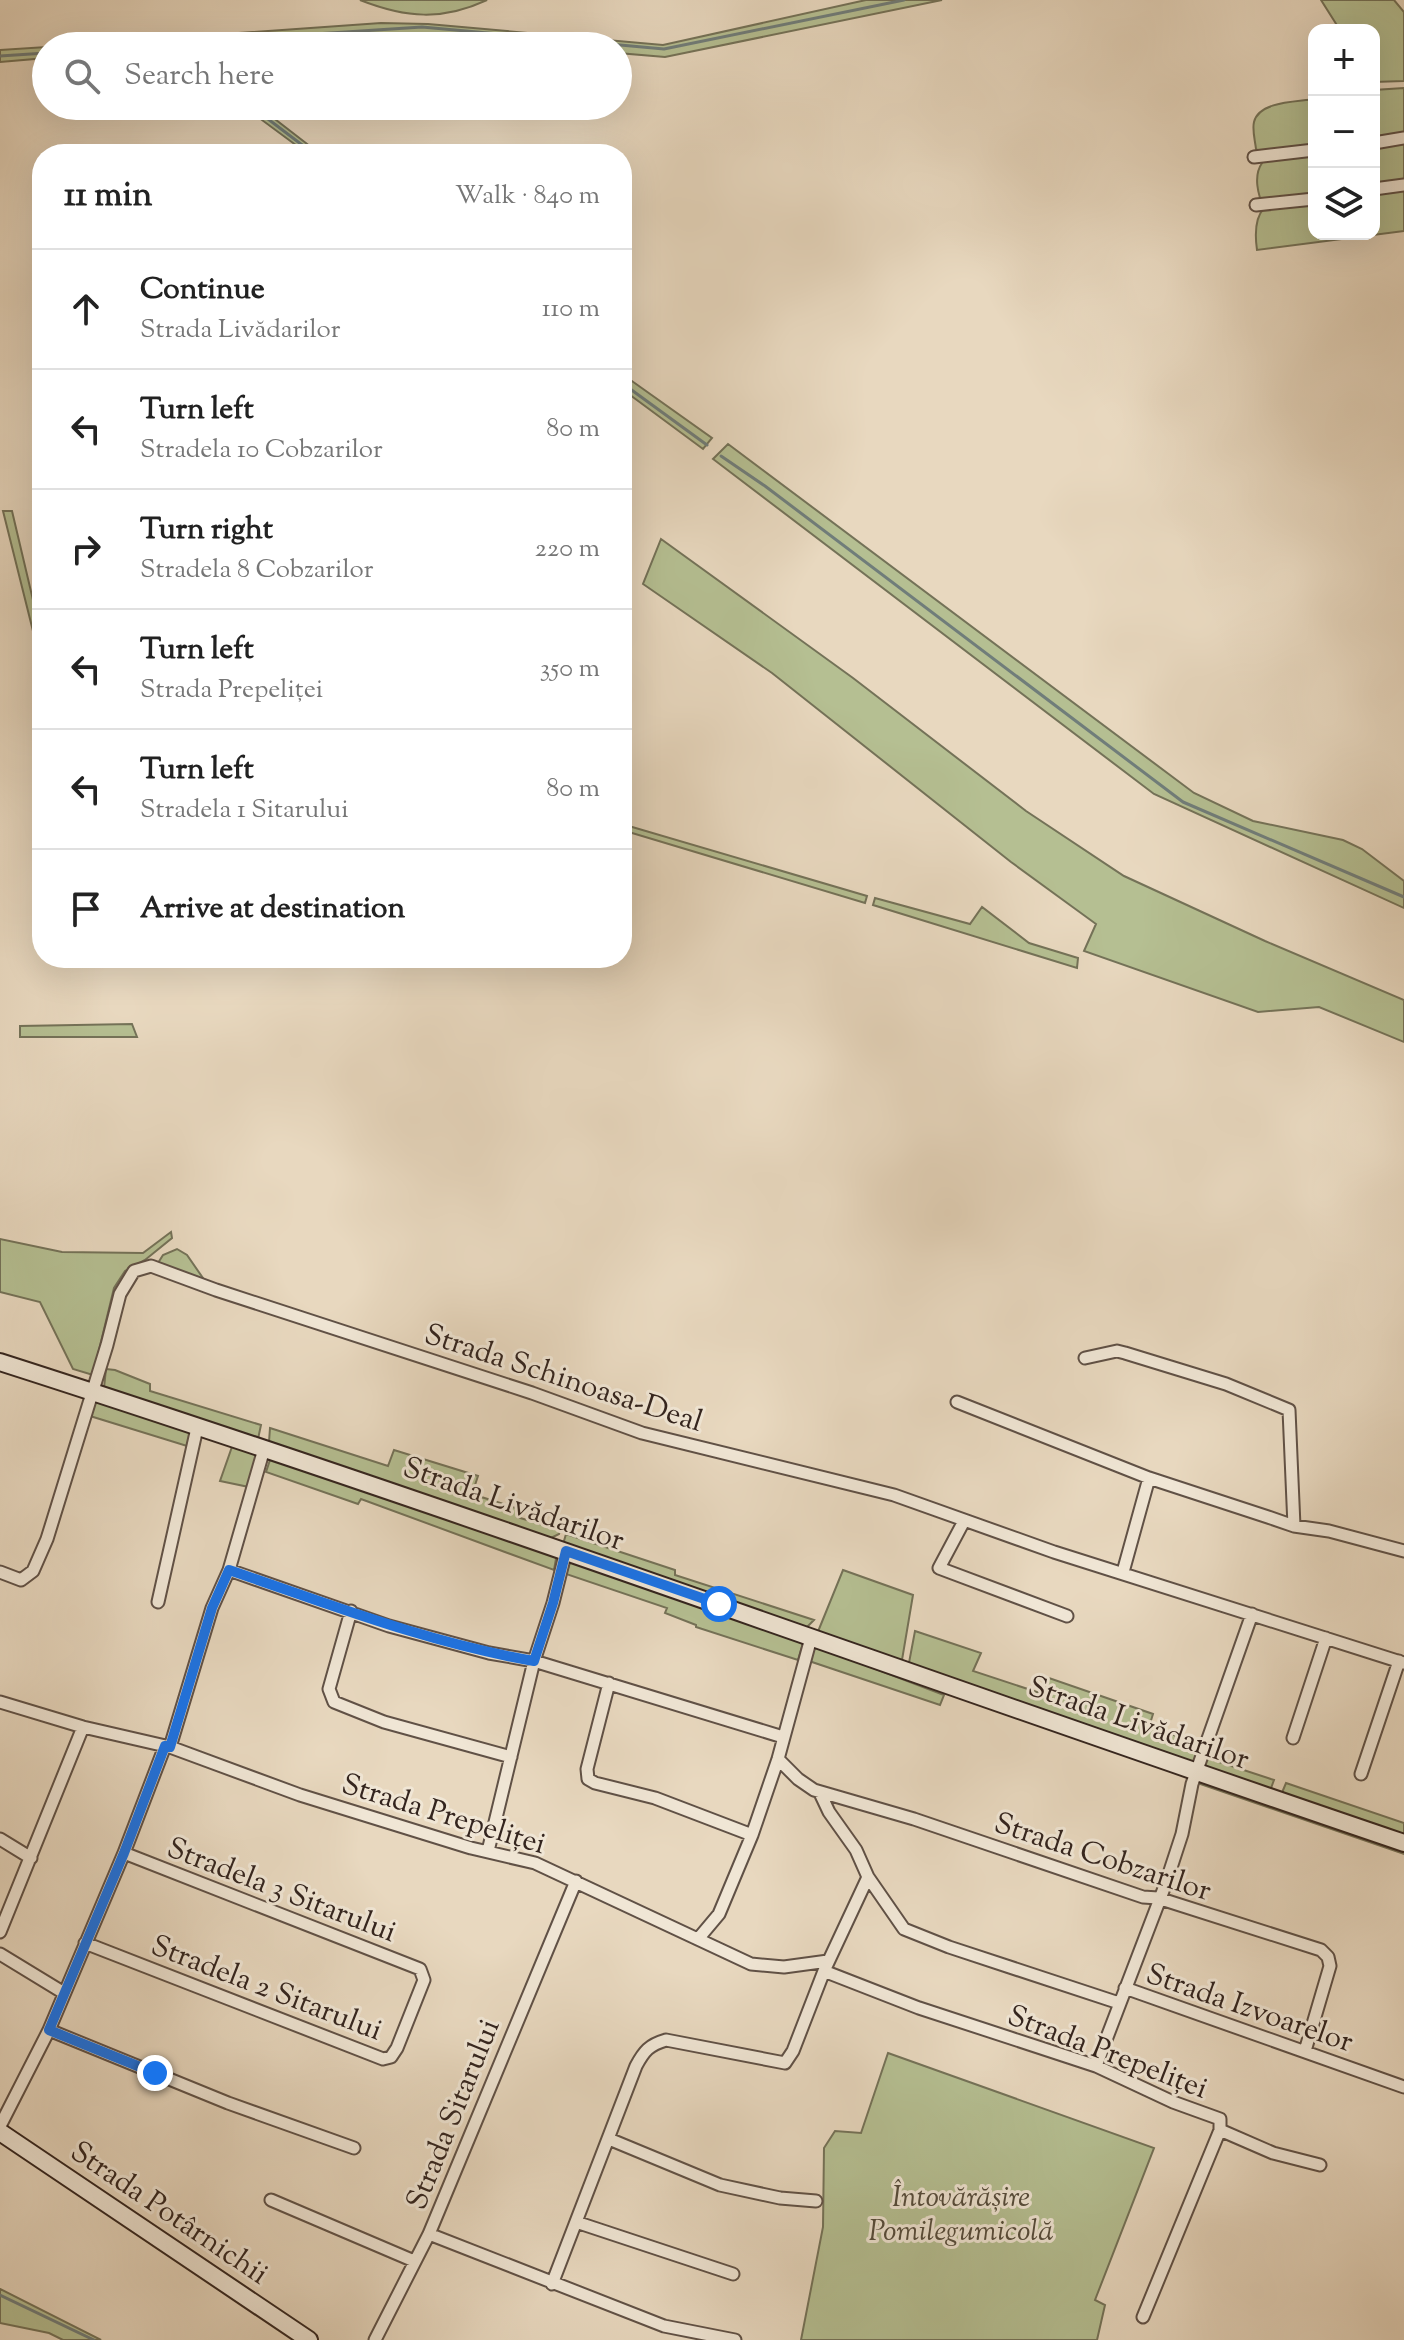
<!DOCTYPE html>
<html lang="en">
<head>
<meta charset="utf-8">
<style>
	body { margin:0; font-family:"Sorts Mill Goudy",serif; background:#f2f2f2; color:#222 }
	.controls { position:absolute; right:24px; top:24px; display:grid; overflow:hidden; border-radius:16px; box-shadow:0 8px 32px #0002 }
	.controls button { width:72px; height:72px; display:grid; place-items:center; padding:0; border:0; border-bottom:2px solid #e0e0e0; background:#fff; color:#222; font:40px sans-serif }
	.stop { position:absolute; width:24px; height:24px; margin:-18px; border:6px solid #1a73e8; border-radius:50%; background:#fff }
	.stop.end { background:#1a73e8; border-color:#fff; box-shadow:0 2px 8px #0008 }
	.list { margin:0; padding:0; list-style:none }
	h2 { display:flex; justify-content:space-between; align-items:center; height:104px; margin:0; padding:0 32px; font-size:34px }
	h2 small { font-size:26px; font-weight:400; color:#767676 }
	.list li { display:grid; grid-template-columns:52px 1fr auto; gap:24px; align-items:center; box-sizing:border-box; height:120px; padding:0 32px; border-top:2px solid #e0e0e0 }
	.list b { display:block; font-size:30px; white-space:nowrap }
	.list p { margin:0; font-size:26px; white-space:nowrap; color:#767676 }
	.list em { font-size:26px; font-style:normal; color:#767676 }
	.icon { flex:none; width:44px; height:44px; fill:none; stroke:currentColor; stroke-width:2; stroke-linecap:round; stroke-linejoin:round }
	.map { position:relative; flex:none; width:1404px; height:2340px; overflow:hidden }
	.search { position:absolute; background:#fff; box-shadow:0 8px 32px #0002; left:32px; top:32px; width:600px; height:88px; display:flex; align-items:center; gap:20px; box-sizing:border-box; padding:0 28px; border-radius:44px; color:#767676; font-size:30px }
	.panel { position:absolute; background:#fff; box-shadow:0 8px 32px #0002; left:32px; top:144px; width:600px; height:824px; border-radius:32px }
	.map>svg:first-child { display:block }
	.green { fill:#b5bf92; stroke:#747258; stroke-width:2 }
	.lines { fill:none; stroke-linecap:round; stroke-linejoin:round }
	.stream { stroke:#707d7a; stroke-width:3 }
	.street-casing { stroke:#605146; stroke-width:15 }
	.secondary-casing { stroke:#33241e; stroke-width:20 }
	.street { stroke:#f0e6d5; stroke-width:11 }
	.secondary { stroke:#f0e6d5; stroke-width:16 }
	.route { stroke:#1a73e8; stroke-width:10 }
	.labels { text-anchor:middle; stroke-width:6; stroke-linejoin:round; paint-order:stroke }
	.street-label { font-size:30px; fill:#33241e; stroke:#f0e6d5 }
	.park-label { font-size:30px; font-style:italic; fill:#544b3b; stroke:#f0e6d5 }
</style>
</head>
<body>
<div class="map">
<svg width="1404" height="2340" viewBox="0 0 1404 2340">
	<rect width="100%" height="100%" fill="#e8d8bf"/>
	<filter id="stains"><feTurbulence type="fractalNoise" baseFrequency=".0025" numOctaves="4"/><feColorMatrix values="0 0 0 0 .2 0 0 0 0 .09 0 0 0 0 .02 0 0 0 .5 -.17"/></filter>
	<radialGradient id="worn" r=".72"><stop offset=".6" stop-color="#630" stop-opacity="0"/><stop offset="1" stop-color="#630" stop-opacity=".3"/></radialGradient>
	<!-- green -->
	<path class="green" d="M360,0H487C442,21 406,18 360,0Z
		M866,0H942L665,57L618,53V46H547L419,35L227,46H57L381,23L428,24L663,45Z
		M1321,0H1394L1404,12V81L1374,82V30H1340Z
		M46,47V58L0,62V50Z
		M1404,88V231L1257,250C1255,236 1254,219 1264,208C1258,195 1253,176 1262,163L1261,152L1256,149C1255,140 1252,130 1254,122C1259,101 1297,102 1314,99V234H1374V90Z
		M243,106H258L320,154H308Z
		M622,374L712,438L703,449L622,389Z
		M728,444L1194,793L1253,821L1343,840L1362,849L1404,881V908L1154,794L713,459Z
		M3,511H12L42,638V667Z
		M661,539L853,678L1026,811L1124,876L1265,941L1404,1000V1042L1319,1007L1258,1012L1084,951L1096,924L1011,862L772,673L643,584Z
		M622,824L867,896L865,903L622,830Z
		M875,898L970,924L982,907L1029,943L1078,958L1077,968L873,905Z
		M132,1024L137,1037H20V1026Z
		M171,1232L172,1238L145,1260L125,1271L114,1288L93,1375L73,1369L40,1302L0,1292V1239L62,1252L143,1253Z
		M177,1249L187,1255L205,1281L158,1263L163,1255Z
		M106,1369L115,1370L150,1384V1391L261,1425L258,1439L104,1388Z
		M94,1397L191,1430L187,1446L90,1416Z
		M270,1428L388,1466L394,1450L478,1476L472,1494L519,1509L517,1517L560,1530L559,1534L549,1539L269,1442Z
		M233,1444L259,1452L249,1487L220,1481Z
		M271,1457L557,1553L554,1570L361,1499L358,1504L266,1472Z
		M566,1534L675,1570V1575L814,1620L806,1628L566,1546L564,1541Z
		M571,1560L804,1640L798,1660L696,1627V1625L665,1613L667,1608L566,1574Z
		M843,1570L913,1595L901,1666L817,1634Z
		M915,1631L981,1653L973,1671L1043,1694L1049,1678L1153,1714L1149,1727L1202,1744L1193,1767L908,1668Z
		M818,1647L944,1695L940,1705L809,1661L811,1651Z
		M1207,1758L1274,1780L1270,1791L1203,1769Z
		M1202,1778L1404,1848V1854L1200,1784Z
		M1286,1783L1404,1823V1838L1281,1795Z
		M888,2053L1154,2148L1095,2300L1105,2305L1097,2340H801L823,2227L824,2148L835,2131L861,2133Z
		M0,2289L101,2340H63L49,2333L0,2323Z"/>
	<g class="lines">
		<!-- stream -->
		<path class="stream" d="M133,46L422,27L664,49L904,0
			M0,56L46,53
			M251,106L314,154
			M622,383L707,445
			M721,456L765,486L1183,802L1404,897
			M0,2295L94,2340"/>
		<!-- street casing -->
		<g class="street-casing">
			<path id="street" d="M1374,143L1404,138
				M1254,157L1314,150
				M1374,189L1404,185
				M1256,205L1314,199
				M1085,1358L1117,1351L1125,1353L1226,1384L1289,1410L1294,1526
				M957,1402L1149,1478L1268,1517L1294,1526L1329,1531L1404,1551
				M964,1521L939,1568L1067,1616
				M229,1570L389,1626L489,1653L534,1661L783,1737
				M0,1572L21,1580L33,1571L47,1539L107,1345L120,1294L134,1271L151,1266L216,1290L532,1393L642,1433L894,1495L1054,1552L1404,1663
				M1123,1572L1149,1478
				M158,1602L197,1428
				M351,1611L329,1689L334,1702L384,1722L511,1757
				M609,1683L587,1769L588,1779L595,1783L655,1798L752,1835
				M0,1702L83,1727L170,1747L300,1795L471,1848L535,1863L751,1964L784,1967L828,1961
				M1293,1738L1326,1638
				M170,1747L212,1608L229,1570L264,1449
				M778,1759L798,1779L814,1790L914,1819L1143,1897L1158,1898L1321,1950L1328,1957L1330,1966L1305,2051
				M1361,1774L1399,1661
				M820,1793L829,1812L856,1850L868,1877L904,1929L949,1947L1119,2003
				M0,1839L31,1858
				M488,1851L534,1661L553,1603L566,1551
				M0,1932L83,1727
				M698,1939L719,1914L752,1835L778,1759L811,1638
				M85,1943L383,2059L391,2057L397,2048L424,1980L420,1969L124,1853
				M0,1954L64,1993
				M824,1971L919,2008L1096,2066L1173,2102L1220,2119V2130L1273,2153L1320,2165
				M1125,1988L1404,2087
				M49,2030L228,2103L354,2148
				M1096,2066L1166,1883L1182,1834L1192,1784L1252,1614
				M0,2126L49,2030L124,1853L165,1746
				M609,2139L720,2185L780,2198L816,2201
				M271,2200L414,2261
				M576,2222L733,2274
				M429,2234L664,2326L735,2340
				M552,2284L636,2066C644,2051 649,2045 666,2040L785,2063L793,2051L824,1971L868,1877
				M1143,2317L1220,2130
				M375,2340L429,2234L576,1881"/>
		</g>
		<!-- secondary casing -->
		<g class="secondary-casing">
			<path id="secondary" d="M0,1362C471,1513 935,1684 1404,1843
				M0,2132L309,2340"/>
		</g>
		<!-- street -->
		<use href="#street" class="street"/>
		<!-- secondary -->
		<use href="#secondary" class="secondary"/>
	</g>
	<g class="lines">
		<!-- route -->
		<path class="route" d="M155,2073L49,2030L124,1853L165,1746L170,1747L212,1608L229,1570C329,1604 428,1643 534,1661L553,1603L566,1551L719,1604"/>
	</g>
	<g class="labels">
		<!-- street labels -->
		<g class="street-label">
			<text transform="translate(564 1377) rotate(18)" y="10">Strada Schinoasa-Deal</text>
			<text transform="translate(514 1503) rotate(19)" y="10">Strada Livădarilor</text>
			<text transform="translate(1139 1722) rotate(19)" y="10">Strada Livădarilor</text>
			<text transform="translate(444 1813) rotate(17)" y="10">Strada Prepeliței</text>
			<text transform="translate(1103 1856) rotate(18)" y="10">Strada Cobzarilor</text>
			<text transform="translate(282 1889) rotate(21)" y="10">Stradela 3 Sitarului</text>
			<text transform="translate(267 1987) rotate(21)" y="10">Stradela 2 Sitarului</text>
			<text transform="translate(1250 2007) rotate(19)" y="10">Strada Izvoarelor</text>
			<text transform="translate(1108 2051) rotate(21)" y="10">Strada Prepeliței</text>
			<text transform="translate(452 2114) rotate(-68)" y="10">Strada Sitarului</text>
			<text transform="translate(170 2212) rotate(34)" y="10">Strada Potârnichii</text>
		</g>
		<!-- park labels -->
		<g class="park-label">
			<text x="961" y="2206">Întovărășire<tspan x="961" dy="34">Pomilegumicolă</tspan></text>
		</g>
	</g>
	<rect width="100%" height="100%" filter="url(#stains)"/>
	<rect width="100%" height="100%" fill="url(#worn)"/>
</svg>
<div class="controls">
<button>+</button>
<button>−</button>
<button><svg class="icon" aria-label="layers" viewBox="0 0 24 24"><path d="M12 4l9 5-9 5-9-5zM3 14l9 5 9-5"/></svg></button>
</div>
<div class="stop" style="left:719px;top:1604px"></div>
<div class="stop end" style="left:155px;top:2073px"></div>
<div class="search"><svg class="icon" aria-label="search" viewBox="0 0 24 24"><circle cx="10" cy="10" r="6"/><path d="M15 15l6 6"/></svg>Search here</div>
<section class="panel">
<h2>11 min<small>Walk · 840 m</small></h2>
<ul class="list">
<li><svg class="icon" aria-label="ahead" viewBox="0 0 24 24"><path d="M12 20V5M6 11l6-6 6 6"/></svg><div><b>Continue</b><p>Strada Livădarilor</p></div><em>110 m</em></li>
<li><svg class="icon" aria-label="left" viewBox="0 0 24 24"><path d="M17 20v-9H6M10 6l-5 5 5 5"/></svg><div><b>Turn left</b><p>Stradela 10 Cobzarilor</p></div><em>80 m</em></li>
<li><svg class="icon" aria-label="right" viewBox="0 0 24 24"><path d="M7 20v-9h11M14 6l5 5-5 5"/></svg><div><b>Turn right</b><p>Stradela 8 Cobzarilor</p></div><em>220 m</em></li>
<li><svg class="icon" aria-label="left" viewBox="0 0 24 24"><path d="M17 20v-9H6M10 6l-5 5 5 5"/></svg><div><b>Turn left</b><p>Strada Prepeliței</p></div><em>350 m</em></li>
<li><svg class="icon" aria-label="left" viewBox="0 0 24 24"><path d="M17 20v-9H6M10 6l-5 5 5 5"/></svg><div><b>Turn left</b><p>Stradela 1 Sitarului</p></div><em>80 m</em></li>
<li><svg class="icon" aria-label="arrive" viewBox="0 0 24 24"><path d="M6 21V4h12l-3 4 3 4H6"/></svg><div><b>Arrive at destination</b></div></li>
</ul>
</section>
</div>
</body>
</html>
